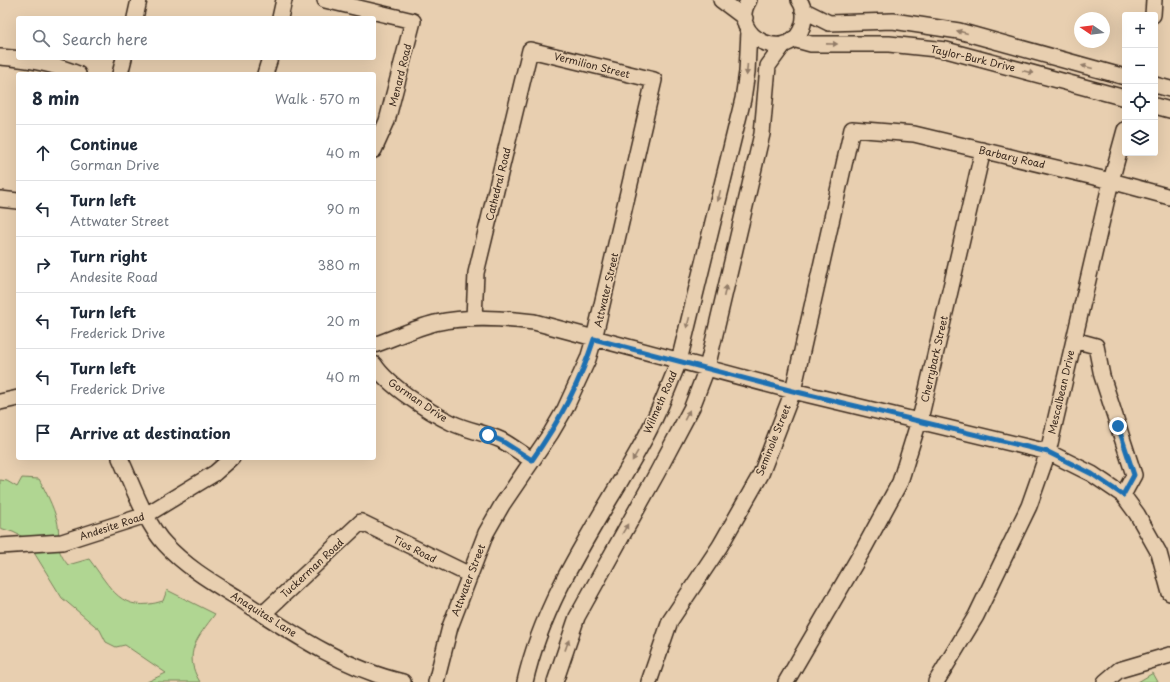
<!DOCTYPE html>
<html lang="en">
<head>
<meta charset="utf-8">
<style>
	body { margin:0; font-family:"Playpen Sans",sans-serif; background:#f2f2f3; color:#1f2937 }
	.controls { position:absolute; right:12px; top:12px; display:grid; overflow:hidden; border-radius:4px; box-shadow:0 4px 16px #0002 }
	.controls button { width:36px; height:36px; display:grid; place-items:center; padding:0; border:0; border-bottom:1px solid #e0e1e3; background:#fff; color:#1f2937; font:20px sans-serif }
	.compass { position:absolute; left:1074px; top:12px; width:36px; height:36px; border-radius:50%; background:#fff; box-shadow:0 4px 16px #0002; rotate:283deg }
	.stop { position:absolute; width:12px; height:12px; margin:-9px; border:3px solid #1f6fb2; border-radius:50%; background:#fff }
	.stop.end { background:#1f6fb2; border-color:#fff; box-shadow:0 1px 4px #0008 }
	.list { margin:0; padding:0; list-style:none }
	h2 { display:flex; justify-content:space-between; align-items:center; height:52px; margin:0; padding:0 16px; font-size:17px }
	h2 small { font-size:13px; font-weight:400; color:#747a83 }
	.list li { display:grid; grid-template-columns:26px 1fr auto; gap:12px; align-items:center; box-sizing:border-box; height:56px; padding:0 16px; border-top:1px solid #e0e1e3 }
	.list b { display:block; font-size:15px; white-space:nowrap }
	.list p { margin:0; font-size:13px; white-space:nowrap; color:#747a83 }
	.list em { font-size:13px; font-style:normal; color:#747a83 }
	.icon { flex:none; width:22px; height:22px; fill:none; stroke:currentColor; stroke-width:2; stroke-linecap:round; stroke-linejoin:round }
	.map { position:relative; flex:none; width:1170px; height:682px; overflow:hidden }
	.search { position:absolute; background:#fff; box-shadow:0 4px 16px #0002; left:16px; top:16px; width:360px; height:44px; display:flex; align-items:center; gap:10px; box-sizing:border-box; padding:0 14px; border-radius:4px; color:#747a83; font-size:15px }
	.panel { position:absolute; background:#fff; box-shadow:0 4px 16px #0002; left:16px; top:72px; width:360px; height:388px; border-radius:4px }
	.map>svg:first-child { display:block }
	.green { fill:#b0d692; stroke:#768058 }
	.lines { fill:none; stroke-linecap:round; stroke-linejoin:round }
	.minor-casing { stroke:#3b2a1e; stroke-width:18 }
	.minor { stroke:#e8cfb0; stroke-width:15 }
	.oneway { fill:#927c67 }
	.route { stroke:#1f6fb2; stroke-width:5 }
	.labels { text-anchor:middle; stroke-width:3.5; stroke-linejoin:round; paint-order:stroke }
	.street-label { font-size:10px; fill:#3b2a1e; stroke:#e8cfb0 }
</style>
</head>
<body>
<div class="map">
<svg width="1170" height="682" viewBox="0 0 1170 682">
	<rect width="100%" height="100%" fill="#e8cfb0"/>
	<filter id="ink" filterUnits="userSpaceOnUse"><feTurbulence type="fractalNoise" baseFrequency=".025" numOctaves="2"/><feDisplacementMap in="SourceGraphic" scale="8" xChannelSelector="R" yChannelSelector="G"/><feConvolveMatrix kernelMatrix="1 2 1 2 8 2 1 2 1" color-interpolation-filters="sRGB"/></filter>
	<g filter="url(#ink)">
		<!-- green -->
		<path class="green" d="M22,478L39,479C46,492 53,506 57,520C62,541 52,545 68,565L89,559C112,589 120,614 163,601L167,590L215,614C198,637 182,653 200,682H147L166,673L125,645L116,647L106,642L100,630L62,598L25,538L13,532L0,528V480L7,481L17,487Z
			M1153,673L1158,682H1138Z"/>
		<g class="lines">
			<!-- minor casing -->
			<g class="minor-casing">
				<path id="minor" d="M325,0L413,21L387,121L374,150
					M721,0L745,18
					M749,0C725,37 792,67 803,24C805,16 804,7 799,0
					M803,10L829,23L893,21L959,31L1125,77
					M1153,15L1154,0
					M135,18L139,0
					M280,18L284,0
					M793,39L811,44H889L946,50L1125,98
					M0,57C28,59 52,63 78,74
					M120,74L124,58
					M265,74L270,58
					M1155,85L1170,89
					M1155,106L1170,110
					M0,199L18,201
					M1074,340L1096,346L1102,376L1134,475L1123,495
					M374,345C394,338 415,328 435,323C468,316 501,318 534,322L793,391L1048,452L1092,474L1123,495L1137,514L1159,553L1170,593
					M374,364C387,385 429,412 452,423C467,430 485,433 501,440C512,446 522,454 532,460
					M0,402L18,398
					M120,458C132,484 146,524 165,544C186,567 212,582 238,598C289,631 342,668 403,682
					M0,546L62,542L146,515L215,473L232,458
					M263,614L361,522L470,575
					M436,682L450,627L486,533L502,505L551,433L565,409L588,359L594,339L654,80L530,50L476,273L474,318
					M525,682C544,597 597,524 639,449C655,421 667,391 679,361L743,99L747,72L749,31
					M555,682L577,617L657,473L692,407L707,368L762,134L768,66L784,44
					M649,682L670,621L720,546L761,474L793,391L852,129L914,134L1111,181L1170,197
					M786,682L863,550L900,482L922,411L983,150
					M936,682L976,616L1029,506L1048,452L1111,181L1125,130
					M1105,682L1119,670L1170,655"/>
			</g>
			<!-- minor -->
			<use href="#minor" class="minor"/>
		</g>
		<!-- one-way arrows -->
		<defs><path id="oneway-solid" d="M-6-.8H1V-3.2L6.5 0L1 3.2V.8H-6Z"/></defs>
		<g class="oneway">
			<use href="#oneway-solid" transform="translate(962 32) rotate(-166)"/>
			<use href="#oneway-solid" transform="translate(832 44) rotate(1)"/>
			<use href="#oneway-solid" transform="translate(1087 67) rotate(-165)"/>
			<use href="#oneway-solid" transform="translate(747 70) rotate(94)"/>
			<use href="#oneway-solid" transform="translate(1028 72) rotate(15)"/>
			<use href="#oneway-solid" transform="translate(719 196) rotate(104)"/>
			<use href="#oneway-solid" transform="translate(725 291) rotate(-77)"/>
			<use href="#oneway-solid" transform="translate(688 323) rotate(104)"/>
			<use href="#oneway-solid" transform="translate(687 415) rotate(-63)"/>
			<use href="#oneway-solid" transform="translate(635 456) rotate(120)"/>
			<use href="#oneway-solid" transform="translate(625 529) rotate(-60)"/>
			<use href="#oneway-solid" transform="translate(567 645) rotate(-70)"/>
		</g>
	</g>
	<g class="lines" filter="url(#ink)">
		<!-- route -->
		<path class="route" d="M488,435L502,441L532,460C559,422 580,383 594,339L793,391L1048,452L1092,474L1123,495L1134,475L1118,426"/>
	</g>
	<g class="labels">
		<!-- street labels -->
		<g class="street-label">
			<text transform="translate(973 58) rotate(13)" y="4">Taylor-Burk Drive</text>
			<text transform="translate(592 65) rotate(14)" y="4">Vermilion Street</text>
			<text transform="translate(400 75) rotate(-76)" y="4">Menard Road</text>
			<text transform="translate(1012 157) rotate(13)" y="4">Barbary Road</text>
			<text transform="translate(498 184) rotate(-76)" y="4">Cathedral Road</text>
			<text transform="translate(606 290) rotate(-77)" y="4">Attwater Street</text>
			<text transform="translate(934 359) rotate(-77)" y="4">Cherrybark Street</text>
			<text transform="translate(1061 392) rotate(-77)" y="4">Mescalbean Drive</text>
			<text transform="translate(418 400) rotate(34)" y="4">Gorman Drive</text>
			<text transform="translate(660 402) rotate(-66)" y="4">Wilmeth Road</text>
			<text transform="translate(773 440) rotate(-68)" y="4">Seminole Street</text>
			<text transform="translate(112 526) rotate(-18)" y="4">Andesite Road</text>
			<text transform="translate(415 549) rotate(27)" y="4">Tios Road</text>
			<text transform="translate(312 568) rotate(-43)" y="4">Tuckerman Road</text>
			<text transform="translate(468 580) rotate(-69)" y="4">Attwater Street</text>
			<text transform="translate(264 614) rotate(32)" y="4">Anaquitas Lane</text>
		</g>
	</g>
</svg>
<div class="controls">
<button>+</button>
<button>−</button>
<button><svg class="icon" aria-label="locate" viewBox="0 0 24 24"><circle cx="12" cy="12" r="6"/><path d="M12 2v4M12 18v4M2 12h4M18 12h4"/></svg></button>
<button><svg class="icon" aria-label="layers" viewBox="0 0 24 24"><path d="M12 4l9 5-9 5-9-5zM3 14l9 5 9-5"/></svg></button>
</div>
<svg class="compass" viewBox="-18 -18 36 36"><path d="M0-13l5 13h-10z" fill="#e53935"/><path d="M0 13l5-13h-10z" fill="#747a83"/></svg>
<div class="stop" style="left:488px;top:435px"></div>
<div class="stop end" style="left:1118px;top:426px"></div>
<div class="search"><svg class="icon" aria-label="search" viewBox="0 0 24 24"><circle cx="10" cy="10" r="6"/><path d="M15 15l6 6"/></svg>Search here</div>
<section class="panel">
<h2>8 min<small>Walk · 570 m</small></h2>
<ul class="list">
<li><svg class="icon" aria-label="ahead" viewBox="0 0 24 24"><path d="M12 20V5M6 11l6-6 6 6"/></svg><div><b>Continue</b><p>Gorman Drive</p></div><em>40 m</em></li>
<li><svg class="icon" aria-label="left" viewBox="0 0 24 24"><path d="M17 20v-9H6M10 6l-5 5 5 5"/></svg><div><b>Turn left</b><p>Attwater Street</p></div><em>90 m</em></li>
<li><svg class="icon" aria-label="right" viewBox="0 0 24 24"><path d="M7 20v-9h11M14 6l5 5-5 5"/></svg><div><b>Turn right</b><p>Andesite Road</p></div><em>380 m</em></li>
<li><svg class="icon" aria-label="left" viewBox="0 0 24 24"><path d="M17 20v-9H6M10 6l-5 5 5 5"/></svg><div><b>Turn left</b><p>Frederick Drive</p></div><em>20 m</em></li>
<li><svg class="icon" aria-label="left" viewBox="0 0 24 24"><path d="M17 20v-9H6M10 6l-5 5 5 5"/></svg><div><b>Turn left</b><p>Frederick Drive</p></div><em>40 m</em></li>
<li><svg class="icon" aria-label="arrive" viewBox="0 0 24 24"><path d="M6 21V4h12l-3 4 3 4H6"/></svg><div><b>Arrive at destination</b></div></li>
</ul>
</section>
</div>
</body>
</html>
